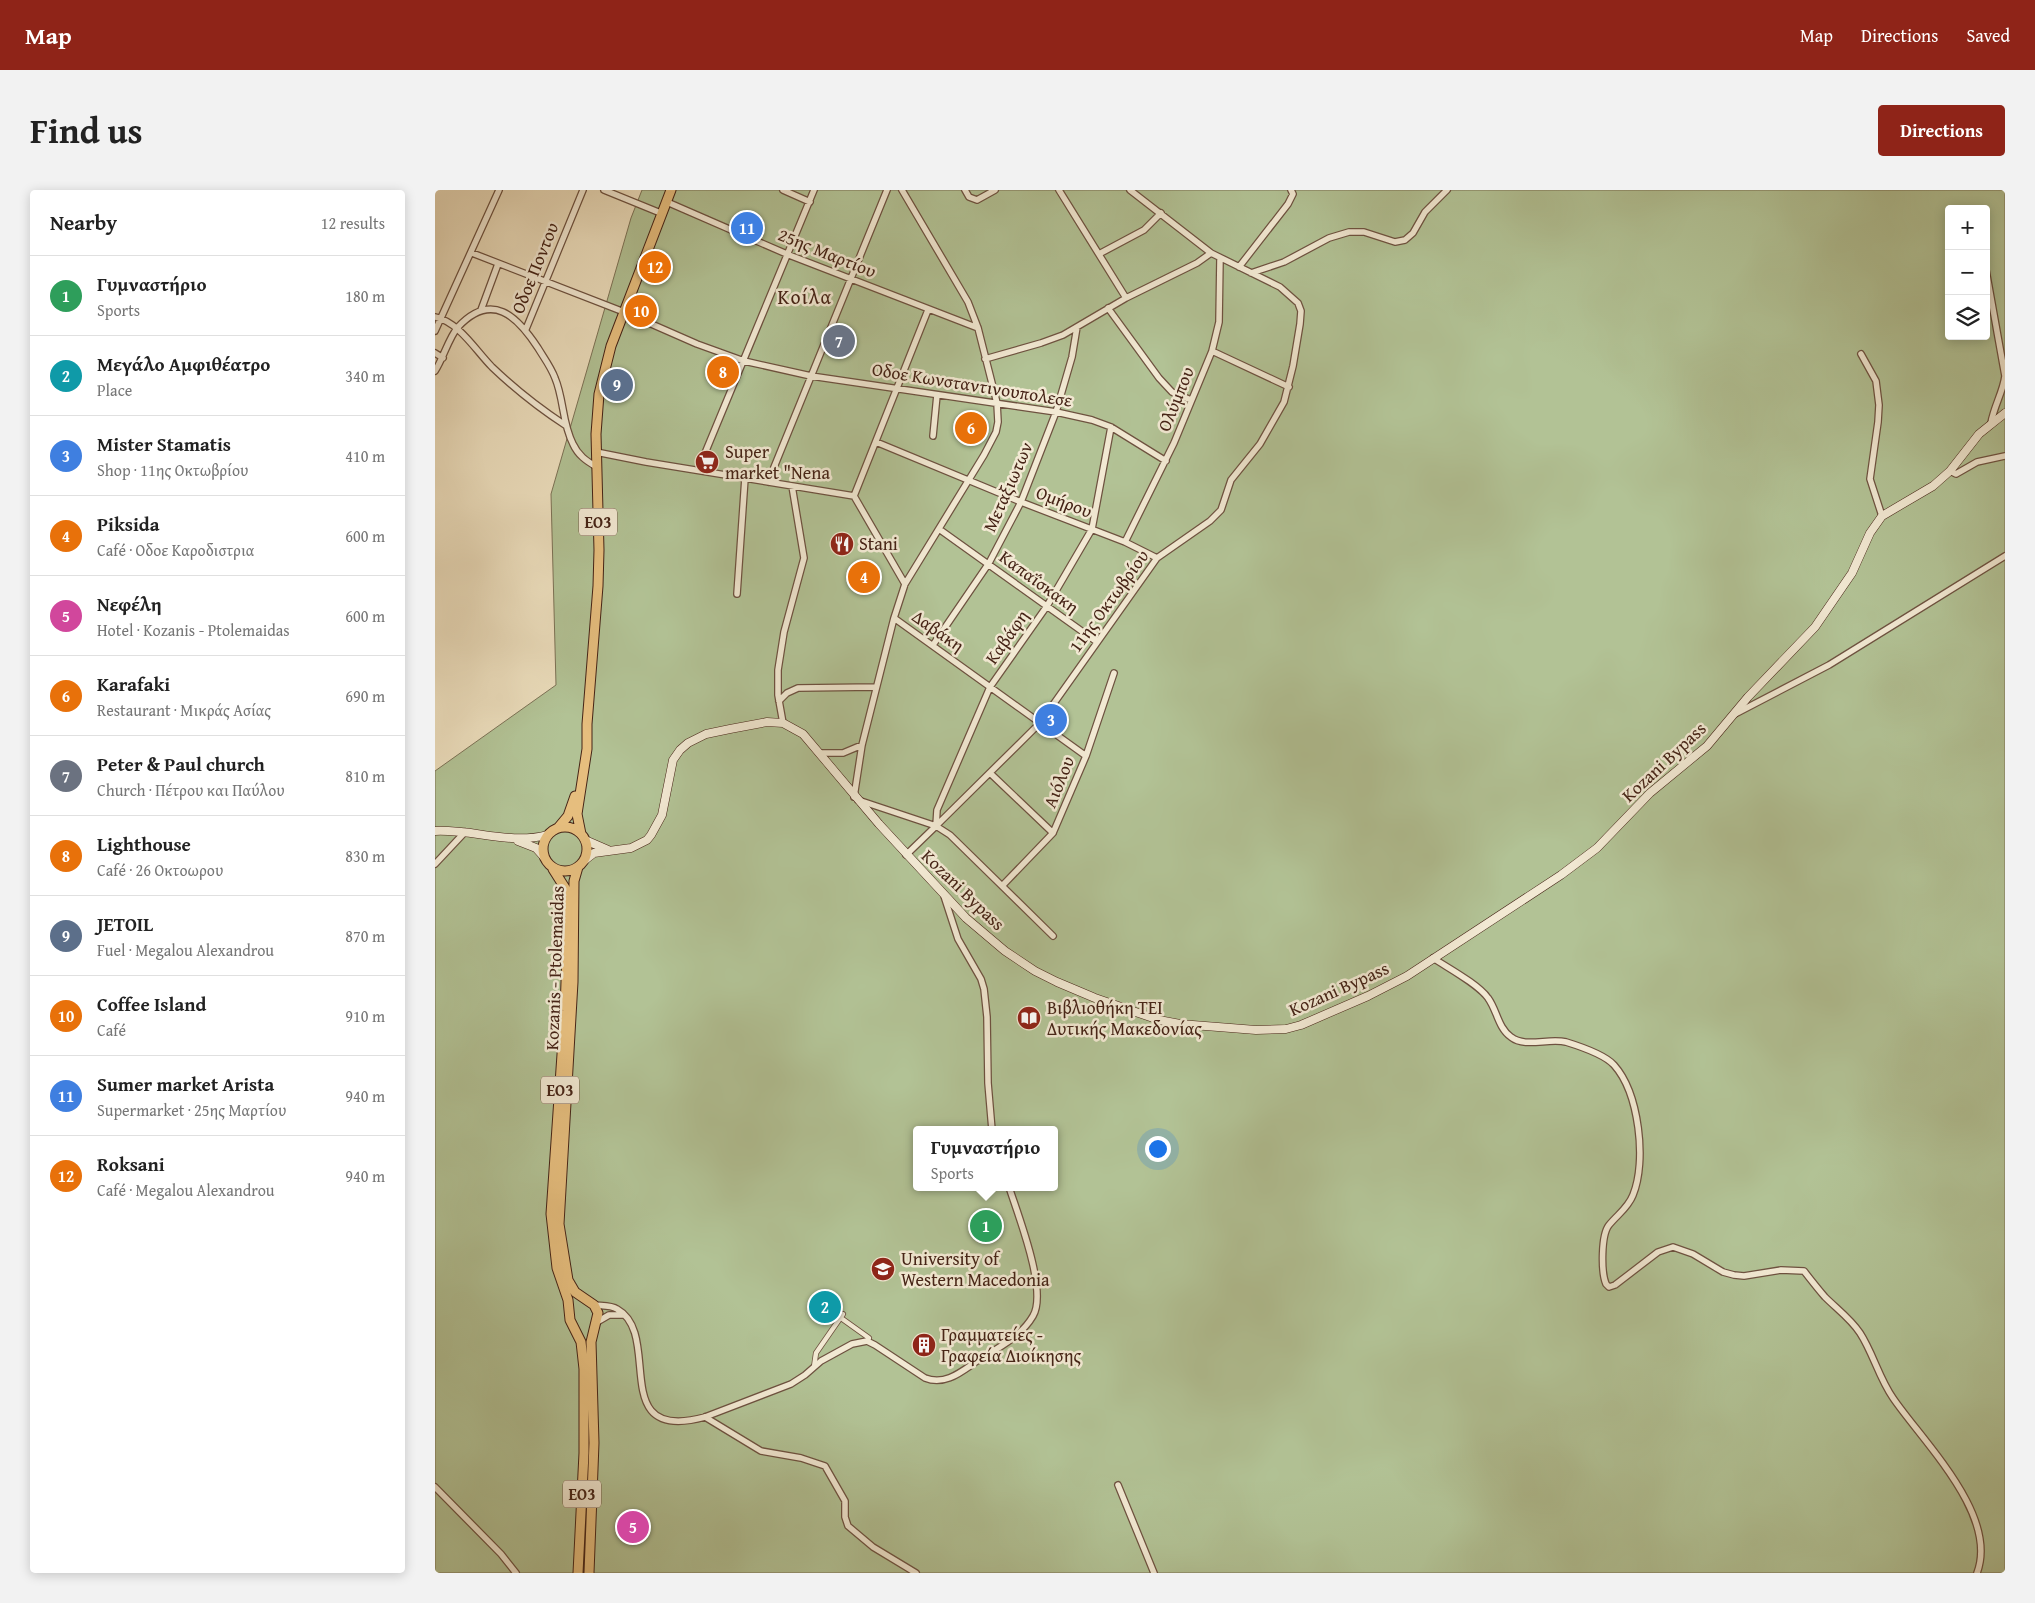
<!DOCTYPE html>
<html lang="en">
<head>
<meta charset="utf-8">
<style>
	body { margin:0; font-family:"Gentium Book Plus",serif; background:#f2f2f2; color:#222 }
	.controls { position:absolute; right:15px; top:15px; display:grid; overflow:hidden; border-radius:5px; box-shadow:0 2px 12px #0003 }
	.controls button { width:45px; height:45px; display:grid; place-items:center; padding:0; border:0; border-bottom:1px solid #e0e0e0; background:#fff; color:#222; font:25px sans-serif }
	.you { position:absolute; left:722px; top:958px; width:18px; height:18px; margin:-12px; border:4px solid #fff; border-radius:50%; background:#1a73e8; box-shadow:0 0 0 8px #1a73e833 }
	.badge { display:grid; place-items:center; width:32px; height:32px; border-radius:50%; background:#8f2418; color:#fff; font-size:16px; font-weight:700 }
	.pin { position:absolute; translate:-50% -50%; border:2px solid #fff; box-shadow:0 1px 5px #0006 }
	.popup { position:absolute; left:478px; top:936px; width:145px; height:65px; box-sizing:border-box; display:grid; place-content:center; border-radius:5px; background:#fff; filter:drop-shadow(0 1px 4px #0005); font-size:16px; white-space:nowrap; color:#767676 }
	.popup b { font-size:19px; color:#222 }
	.popup::after { content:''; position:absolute; left:50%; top:100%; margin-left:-10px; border:10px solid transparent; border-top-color:#fff }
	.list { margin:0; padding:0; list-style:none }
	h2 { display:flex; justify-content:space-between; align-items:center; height:65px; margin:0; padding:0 20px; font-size:21px }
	h2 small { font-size:16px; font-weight:400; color:#767676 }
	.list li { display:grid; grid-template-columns:32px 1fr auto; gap:15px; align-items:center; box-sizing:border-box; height:80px; padding:0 20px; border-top:1px solid #e0e0e0 }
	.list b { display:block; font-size:19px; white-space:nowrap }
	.list p { margin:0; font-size:16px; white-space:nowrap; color:#767676 }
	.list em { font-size:16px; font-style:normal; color:#767676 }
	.icon { flex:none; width:28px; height:28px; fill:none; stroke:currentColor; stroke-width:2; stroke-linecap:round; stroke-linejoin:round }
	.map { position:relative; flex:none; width:1570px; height:1383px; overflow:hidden; border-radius:5px }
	header { display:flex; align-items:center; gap:30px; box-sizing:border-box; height:70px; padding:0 25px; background:#8f2418; color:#fff }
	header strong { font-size:24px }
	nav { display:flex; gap:28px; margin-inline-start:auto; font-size:18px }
	.intro { display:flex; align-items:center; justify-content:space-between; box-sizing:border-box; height:120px; padding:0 30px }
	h1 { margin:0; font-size:35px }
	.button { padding:12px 22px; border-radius:5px; background:#8f2418; color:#fff; font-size:18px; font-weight:700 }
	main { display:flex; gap:30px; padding:0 30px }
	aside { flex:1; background:#fff; border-radius:5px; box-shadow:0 2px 12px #0003 }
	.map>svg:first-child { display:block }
	.green { fill:#b2c295; stroke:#7c7256; fill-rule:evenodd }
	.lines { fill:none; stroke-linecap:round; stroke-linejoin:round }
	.pedestrian-casing { stroke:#6e5240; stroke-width:6 }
	.minor-casing { stroke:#6e5240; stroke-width:8 }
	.secondary-casing { stroke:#452316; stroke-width:9 }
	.primary-casing { stroke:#452316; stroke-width:11 }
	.pedestrian { stroke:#f2e9d3; stroke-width:4.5 }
	.minor { stroke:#f2e9d3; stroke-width:5.5 }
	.secondary { stroke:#f2e9d3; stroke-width:8 }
	.primary { stroke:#e6be7e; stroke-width:9 }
	.labels { text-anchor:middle; stroke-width:5; stroke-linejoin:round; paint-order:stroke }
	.shield { fill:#f2e9d3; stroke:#795e4f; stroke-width:1 }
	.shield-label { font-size:16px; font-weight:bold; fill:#452316 }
	.street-label { font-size:18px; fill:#452316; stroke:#f2e9d3 }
	.poi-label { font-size:18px; fill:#452316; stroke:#f2e9d3; text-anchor:start }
	.quarter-label { font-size:20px; letter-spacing:1px; fill:#452316; stroke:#f2e9d3 }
</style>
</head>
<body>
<header>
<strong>Map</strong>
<nav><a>Map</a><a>Directions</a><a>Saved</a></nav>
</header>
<div class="intro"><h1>Find us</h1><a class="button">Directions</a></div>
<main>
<aside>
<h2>Nearby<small>12 results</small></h2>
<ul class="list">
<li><span class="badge" style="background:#2e9e5b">1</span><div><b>Γυμναστήριο</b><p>Sports</p></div><em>180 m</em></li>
<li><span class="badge" style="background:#0f9aa8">2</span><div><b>Μεγάλο Αμφιθέατρο</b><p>Place</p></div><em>340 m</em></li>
<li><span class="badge" style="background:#3f7fe0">3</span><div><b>Mister Stamatis</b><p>Shop · 11ης Οκτωβρίου</p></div><em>410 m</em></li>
<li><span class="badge" style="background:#e8710a">4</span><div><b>Piksida</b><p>Café · Oδοε Καροδιστρια</p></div><em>600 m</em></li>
<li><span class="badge" style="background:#d1479c">5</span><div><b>Νεφέλη</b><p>Hotel · Kozanis - Ptolemaidas</p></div><em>600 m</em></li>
<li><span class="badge" style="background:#e8710a">6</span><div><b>Karafaki</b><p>Restaurant · Μικράς Ασίας</p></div><em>690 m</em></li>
<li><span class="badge" style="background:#6b7280">7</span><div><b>Peter &amp; Paul church</b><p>Church · Πέτρου και Παύλου</p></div><em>810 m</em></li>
<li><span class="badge" style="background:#e8710a">8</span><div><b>Lighthouse</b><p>Café · 26 Οκτοωρου</p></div><em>830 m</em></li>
<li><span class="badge" style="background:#5c6f8a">9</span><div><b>JETOIL</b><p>Fuel · Megalou Alexandrou</p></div><em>870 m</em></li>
<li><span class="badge" style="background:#e8710a">10</span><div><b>Coffee Island</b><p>Café</p></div><em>910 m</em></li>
<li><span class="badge" style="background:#3f7fe0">11</span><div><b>Sumer market Arista</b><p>Supermarket · 25ης Μαρτίου</p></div><em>940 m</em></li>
<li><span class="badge" style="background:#e8710a">12</span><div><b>Roksani</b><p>Café · Megalou Alexandrou</p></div><em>940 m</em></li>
</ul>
</aside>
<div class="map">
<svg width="1570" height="1383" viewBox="0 0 1570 1383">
	<rect width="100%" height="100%" fill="#ebddbc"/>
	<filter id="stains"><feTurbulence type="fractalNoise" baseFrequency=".004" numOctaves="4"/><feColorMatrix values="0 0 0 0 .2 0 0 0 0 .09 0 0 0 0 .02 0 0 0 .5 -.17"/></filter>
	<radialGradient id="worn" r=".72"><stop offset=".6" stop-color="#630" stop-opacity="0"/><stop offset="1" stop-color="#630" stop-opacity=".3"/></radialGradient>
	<!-- green -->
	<path class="green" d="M207,0H1570V1383H0V581L121,495L116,304L196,28ZM1514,19H1551V146H1514ZM482,940H620V997H482Z"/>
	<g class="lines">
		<!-- pedestrian casing -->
		<g class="pedestrian-casing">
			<path id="pedestrian" d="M406,1128L434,1148L432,1151
				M379,1177L381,1163L408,1124"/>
		</g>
		<!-- minor casing -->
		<g class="minor-casing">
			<path id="minor" d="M169,0L228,24
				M348,0L375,12
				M530,0L534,7L542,10L560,0
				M624,0L691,108
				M232,12L354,65L543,138
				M37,63L189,122L262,154L309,171L376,186L621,222L657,230L676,237L731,271
				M664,64L709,40L726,23
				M804,77L853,14L858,4L856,0
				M1551,80L1570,186C1568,202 1559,216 1556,233
				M816,83L849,72L894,48L914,42H929L960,52L970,50L978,43L990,22L1012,0
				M673,118L724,188L737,202L756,210
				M46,120L63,74
				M0,127C24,132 41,161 57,177C80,199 104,218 130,235
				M91,139L148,0
				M0,141L64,0
				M777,161L854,197
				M0,163L8,168
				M1426,164L1441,191L1444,215L1443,232L1435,289L1447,326
				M550,169L606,153L628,145L691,108L762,73L776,63
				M0,181C8,169 14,147 23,137C57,101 82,126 103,158C109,168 116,177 120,188C129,209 127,233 138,254C143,265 151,271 162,277
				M498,246L502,205
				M441,252L586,312L690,352L722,368
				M161,262L211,272L419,306
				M263,280L379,0
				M1515,281L1521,284L1542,272L1570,266
				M333,292L452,0
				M419,306L493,120
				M419,306L470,394
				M504,339L662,452
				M690,352L739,253L777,161L784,132L785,68
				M302,404L310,288
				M459,428L651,566
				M498,455L554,373L586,312L621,222L637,167L642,137
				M344,511L352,503L363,498L441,497
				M1300,524L1394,475L1570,366
				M348,533L343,505V480L349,442L369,368L357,296
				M385,563H408L427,555
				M555,583L618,643
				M419,607L427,555L459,428L470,394L549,265L561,242L563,232L562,213L543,138L533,112L467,0
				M423,610L501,636L515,645L618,746
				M501,636L605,533L722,368L775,331L786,320L796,290L825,254L849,212L858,176L865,134L866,121L863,113L845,97L776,63L695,0
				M471,665L501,636L502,620L555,497L612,416L657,339L676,237
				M0,674L30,642
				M567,696L618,643L651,566L679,483
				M509,706L523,749L546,789L549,799L552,827L553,893L557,940
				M998,768C1013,778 1043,794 1053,808C1062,820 1063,838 1076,847C1090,858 1113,848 1131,852C1144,856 1170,865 1179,875C1204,903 1212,971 1198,1005C1193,1018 1183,1024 1174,1035C1166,1045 1166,1082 1171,1094L1174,1097L1180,1095L1223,1062L1238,1057L1258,1064L1288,1082L1299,1085L1309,1086L1346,1080L1369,1081C1376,1090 1383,1099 1390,1107C1402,1119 1416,1129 1425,1143C1438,1163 1444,1188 1458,1208C1488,1252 1564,1325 1542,1383
				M159,1115C166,1116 176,1115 182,1119C229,1145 171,1254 270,1227L356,1194L370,1185L386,1171L417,1154L432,1151L440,1155L490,1188C510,1196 526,1182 542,1171C561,1159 586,1147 598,1126C613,1101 583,1025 574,997
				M162,1132L174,1125H189
				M270,1227L326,1261L366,1268L390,1276L410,1311V1327L413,1336L438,1357L481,1383
				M683,1295L719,1383
				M0,1297L66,1364L81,1383"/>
		</g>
		<!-- secondary casing -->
		<g class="secondary-casing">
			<path id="secondary" d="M0,641C38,639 75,655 112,645
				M150,650L173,660
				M83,651L101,658L109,667
				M150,670L159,663L196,658L212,650L216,645L227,625L238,570L245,560L253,553L271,544L295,539L332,532L348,533L368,544L444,634L531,728L570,761L600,781L622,792L660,808L724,830L745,834L821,840L851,839L866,835L933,806L972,786L1126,685L1162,658L1215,603L1272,556L1313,507L1380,437L1417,383L1435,343L1447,326L1498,296L1515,281L1544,244L1570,223"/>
		</g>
		<!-- primary casing -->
		<g class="primary-casing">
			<path id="primary" d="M108 659a22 22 0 1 1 44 0a22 22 0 1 1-44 0Z
				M123,638L133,626L140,606
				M146,644L142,624L152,559V534L163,396L164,360L161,244L164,204L176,156L236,0
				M143,677L139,691L138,792L124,1034L133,1090L140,1102L159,1115L163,1123L156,1152L159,1253L154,1383
				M118,679L130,698L133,734L130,821L116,1024L122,1078L133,1110L135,1130L146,1152L149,1179V1263L143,1383"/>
		</g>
		<!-- pedestrian -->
		<use href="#pedestrian" class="pedestrian"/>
		<!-- minor -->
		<use href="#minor" class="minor"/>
		<!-- secondary -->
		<use href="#secondary" class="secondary"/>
		<!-- primary -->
		<use href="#primary" class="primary"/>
	</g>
	<!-- icons -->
	<defs>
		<g id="supermarket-disc" transform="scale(1.25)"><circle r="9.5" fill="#8f2418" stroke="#f2e9d3"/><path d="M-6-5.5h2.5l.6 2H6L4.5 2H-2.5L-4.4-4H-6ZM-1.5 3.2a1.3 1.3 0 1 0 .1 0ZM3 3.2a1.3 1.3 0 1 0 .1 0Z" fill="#fff"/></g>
		<g id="restaurant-disc" transform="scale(1.25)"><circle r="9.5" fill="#8f2418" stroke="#f2e9d3"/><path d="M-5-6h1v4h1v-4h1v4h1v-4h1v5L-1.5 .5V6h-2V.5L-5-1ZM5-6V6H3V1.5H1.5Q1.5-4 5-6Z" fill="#fff"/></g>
		<g id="library-disc" transform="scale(1.25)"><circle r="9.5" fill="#8f2418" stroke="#f2e9d3"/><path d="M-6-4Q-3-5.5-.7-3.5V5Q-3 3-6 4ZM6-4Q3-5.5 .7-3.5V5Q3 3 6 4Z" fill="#fff"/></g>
		<g id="university-disc" transform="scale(1.25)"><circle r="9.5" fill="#8f2418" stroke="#f2e9d3"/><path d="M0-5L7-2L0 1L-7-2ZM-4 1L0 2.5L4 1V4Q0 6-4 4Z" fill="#fff"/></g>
		<g id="building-disc" transform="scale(1.25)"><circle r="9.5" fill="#8f2418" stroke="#f2e9d3"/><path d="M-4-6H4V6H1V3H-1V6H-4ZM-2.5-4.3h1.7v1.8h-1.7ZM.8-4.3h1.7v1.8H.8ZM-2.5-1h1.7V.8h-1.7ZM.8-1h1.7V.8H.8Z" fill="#fff"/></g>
	</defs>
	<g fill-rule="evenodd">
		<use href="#supermarket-disc" x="272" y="272"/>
		<use href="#restaurant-disc" x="407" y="354"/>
		<use href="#library-disc" x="594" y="828"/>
		<use href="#university-disc" x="448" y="1079"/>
		<use href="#building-disc" x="489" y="1155"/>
	</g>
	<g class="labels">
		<!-- shield labels -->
		<g class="shield">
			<rect x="144" y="318.5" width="38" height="27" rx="4"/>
			<rect x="106" y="886.5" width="38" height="27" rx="4"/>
			<rect x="128" y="1290.5" width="38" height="27" rx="4"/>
		</g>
		<g class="shield-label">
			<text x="163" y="338">ΕΟ3</text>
			<text x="125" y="906">ΕΟ3</text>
			<text x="147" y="1310">ΕΟ3</text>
		</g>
		<!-- street labels -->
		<g class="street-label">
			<text transform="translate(392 63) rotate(22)" y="6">25ης Μαρτίου</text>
			<text transform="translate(100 78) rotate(-68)" y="6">Oδοε Ποντου</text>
			<text transform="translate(537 195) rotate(9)" y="6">Oδοε Κωνσταντινουπολεσε</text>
			<text transform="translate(741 209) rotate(-68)" y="6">Ολύμπου</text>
			<text transform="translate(573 297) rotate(-66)" y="6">Μεταξιωτων</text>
			<text transform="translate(629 312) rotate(21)" y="6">Ομήρου</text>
			<text transform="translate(604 392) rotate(36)" y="6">Καπαΐσκακη</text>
			<text transform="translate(674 411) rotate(-54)" y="6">11ης Οκτωβρίου</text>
			<text transform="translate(503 441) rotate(35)" y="6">Δαβάκη</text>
			<text transform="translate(572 447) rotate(-55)" y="6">Καβάφη</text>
			<text transform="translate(1229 572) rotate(-43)" y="6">Kozani Bypass</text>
			<text transform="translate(624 592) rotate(-68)" y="6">Αιόλου</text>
			<text transform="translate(528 700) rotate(44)" y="6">Kozani Bypass</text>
			<text transform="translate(120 778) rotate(-88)" y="6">Kozanis - Ptolemaidas</text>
			<text transform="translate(904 799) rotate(-24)" y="6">Kozani Bypass</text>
		</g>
		<!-- poi labels -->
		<g class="poi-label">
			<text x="290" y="268">Super<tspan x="290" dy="21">market "Nena</tspan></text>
			<text x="424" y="360">Stani</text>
			<text x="612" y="824">Βιβλιοθήκη ΤΕΙ<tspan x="612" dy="21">Δυτικής Μακεδονίας</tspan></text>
			<text x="466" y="1075">University of<tspan x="466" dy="21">Western Macedonia</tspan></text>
			<text x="506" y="1151">Γραμματείες -<tspan x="506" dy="21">Γραφεία Διοίκησης</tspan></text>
		</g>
		<!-- quarter labels -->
		<g class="quarter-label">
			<text x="370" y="114">Κοίλα</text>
		</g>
	</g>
	<rect width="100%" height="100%" filter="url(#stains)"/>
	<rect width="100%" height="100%" fill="url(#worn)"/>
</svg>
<div class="controls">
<button>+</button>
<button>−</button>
<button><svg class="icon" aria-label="layers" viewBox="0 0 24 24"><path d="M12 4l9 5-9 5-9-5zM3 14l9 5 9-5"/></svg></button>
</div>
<div class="you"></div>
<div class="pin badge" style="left:551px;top:1036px;background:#2e9e5b">1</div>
<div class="popup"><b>Γυμναστήριο</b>Sports</div>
<div class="pin badge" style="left:390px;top:1117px;background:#0f9aa8">2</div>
<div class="pin badge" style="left:616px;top:530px;background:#3f7fe0">3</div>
<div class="pin badge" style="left:429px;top:387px;background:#e8710a">4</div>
<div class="pin badge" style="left:198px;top:1337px;background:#d1479c">5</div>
<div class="pin badge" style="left:536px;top:238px;background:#e8710a">6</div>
<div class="pin badge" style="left:404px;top:151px;background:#6b7280">7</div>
<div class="pin badge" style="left:288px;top:182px;background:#e8710a">8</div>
<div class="pin badge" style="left:182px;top:195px;background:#5c6f8a">9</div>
<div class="pin badge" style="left:206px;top:121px;background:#e8710a">10</div>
<div class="pin badge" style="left:312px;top:38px;background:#3f7fe0">11</div>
<div class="pin badge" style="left:220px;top:77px;background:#e8710a">12</div>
</div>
</main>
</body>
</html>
